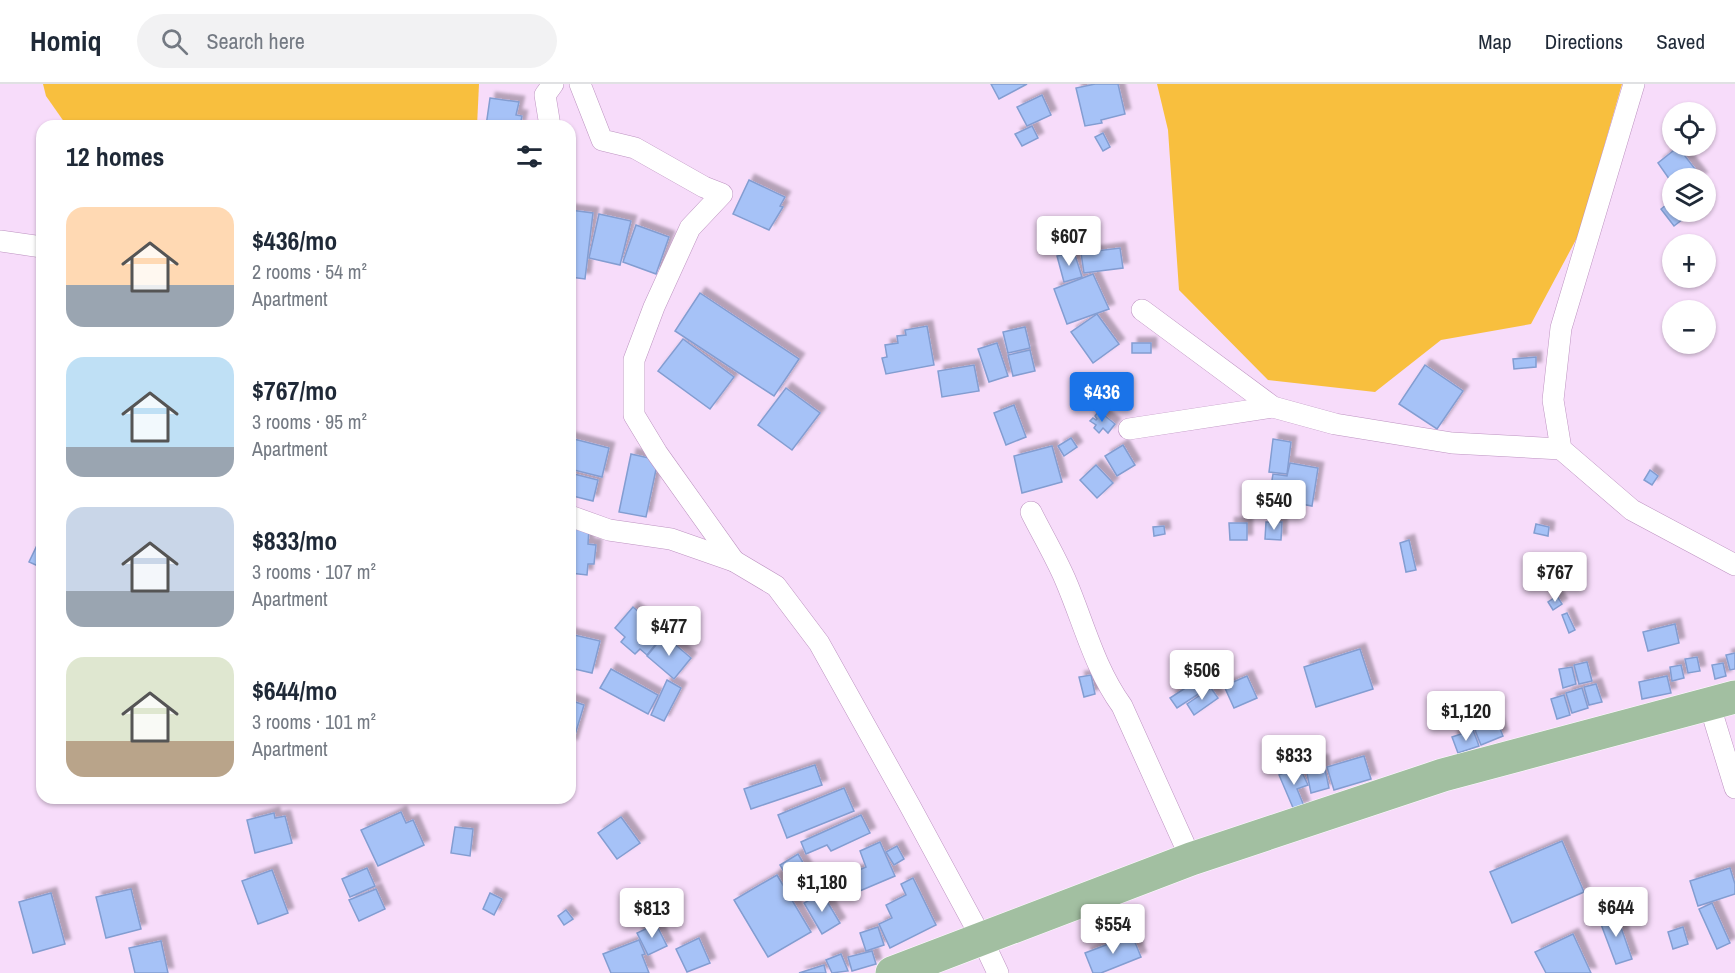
<!DOCTYPE html>
<html lang="en">
<head>
<meta charset="utf-8">
<style>
  body { margin:0; font-family:"Archivo Narrow",sans-serif; background:#f2f2f3; color:#1f2937; height:100vh; display:flex; flex-direction:column; font-size:22px; white-space:nowrap }
  * { box-sizing:border-box; margin:0 }
  p { font-size:20px; color:#747a83 }
  .icon { flex:none; width:33px; height:33px; fill:none; stroke:currentColor; stroke-width:2; stroke-linecap:round; stroke-linejoin:round }
  .map { position:relative; flex:1; overflow:hidden }
  .details { position:absolute; left:36px; top:36px; width:540px; height:684px; display:flex; flex-direction:column; background:#fff; border-radius:18px; box-shadow:0 2px 4px #0004 }
  .details>* { flex:none }
  .buttons { position:absolute; left:1662px; top:18px; display:grid; gap:12px }
  .buttons a { display:grid; place-items:center; width:54px; height:54px; border-radius:50%; background:#fff; box-shadow:0 2px 4px #0004; font-size:30px }
  .price { position:absolute; translate:-50% -51px; padding:0 14px; border-radius:6px; background:#fff; color:#222; font-size:20px; line-height:39px; filter:drop-shadow(0 2px 3px #0008) }
  .price::after { content:''; position:absolute; left:50%; top:36px; width:18px; height:14px; margin-left:-9px; background:inherit; clip-path:polygon(0 0,100% 0,50% 100%) }
  .price.current { background:#1a73e8; color:#fff }
  ul { padding:0; list-style:none }
  li { display:flex; align-items:center; gap:18px; height:150px; padding:0 30px }
  li span { display:grid; place-items:center; flex:none; width:168px; height:120px; border-radius:18px; color:#555 }
  li>.icon { margin-inline-start:auto }
  span .icon { width:72px; height:72px; fill:#fffc; stroke-width:1 }
  li b { font-size:26px }
  h2 { display:flex; justify-content:space-between; align-items:center; height:72px; padding:0 30px; font-size:26px }
  header { display:flex; align-items:center; gap:36px; box-sizing:border-box; height:84px; padding:0 30px; background:#fff; border-bottom:2px solid #e0e1e3 }
  header strong { font-size:28px }
  nav { display:flex; gap:33px; margin-inline-start:auto; font-size:21px }
  .search { width:420px; height:54px; background:#f2f2f3; display:flex; align-items:center; gap:15px; box-sizing:border-box; padding:0 21px; border-radius:33px; color:#747a83; font-size:22px }
  .map>svg:first-child { display:block }
  .green { fill:#f8bf3e }
  .building { fill:#a6c2f7; stroke:#839dd1; stroke-width:1.5; filter:url(#shadow) }
  .lines { fill:none; stroke-linecap:round; stroke-linejoin:round }
  .minor-casing { stroke:#bd93c1; stroke-width:22 }
  .primary-casing { stroke:#fff; stroke-width:34 }
  .minor { stroke:#fff; stroke-width:21 }
  .primary { stroke:#a2bfa1; stroke-width:33 }
</style>
</head>
<body>
<header>
<strong>Homiq</strong>
<div class="search"><svg class="icon" aria-label="search" viewBox="0 0 24 24"><circle cx="10" cy="10" r="6"/><path d="M15 15l6 6"/></svg>Search here</div>
<nav><a>Map</a><a>Directions</a><a>Saved</a></nav>
</header>
<div class="map">
<svg width="1735" height="889" viewBox="0 0 1735 889">
  <defs>
    <filter id="shadow"><feDropShadow dx="5.5" dy="-5.5" stdDeviation="1.5" flood-color="#0004"/></filter>
  </defs>
  <rect width="100%" height="100%" fill="#f7dcfa"/>
  <g class="green">
    <path d="M43 0H479L477 42H67L46 12Z"/>
    <path d="M1157 0H1622L1579 150 1531 240 1441 256 1375 308 1268 296 1179 206 1168 46Z"/>
  </g>
  <g class="building">
    <path d="M991 0H1027L999 15Z"/>
    <path d="M1095 0H1118L1125 30 1101 36 1102 39 1085 42 1076 4Z"/>
    <path d="M1042 11 1051 31 1027 42 1017 23Z"/>
    <path d="M490 14 519 18 516 31 522 32 520 42H486Z"/>
    <path d="M1032 42 1038 54 1022 62 1015 50Z"/>
    <path d="M1103 49 1110 63 1103 67 1095 53Z"/>
    <path d="M1678 63 1702 94H1672V99L1658 79Z"/>
    <path d="M749 96 785 113 780 122 783 123 769 146 733 130Z"/>
    <path d="M1672 116V128H1692L1674 142 1661 125Z"/>
    <path d="M570 126 593 129 585 195 570 193Z"/>
    <path d="M599 130 631 137 620 181 589 174Z"/>
    <path d="M636 141 669 153 656 190 623 178Z"/>
    <path d="M1120 164 1123 184 1084 189 1081 169Z"/>
    <path d="M1074 168 1082 193 1064 198 1057 172Z"/>
    <path d="M1093 190 1109 225 1067 240 1054 205Z"/>
    <path d="M700 209 799 275 774 312 675 247Z"/>
    <path d="M1097 230 1119 260 1093 279 1071 248Z"/>
    <path d="M927 242 934 281 886 290 882 274 887 273 885 261 898 259 897 252 906 251 905 246Z"/>
    <path d="M1025 243 1030 264 1008 269 1003 248Z"/>
    <path d="M683 255 734 293 710 325 658 287Z"/>
    <path d="M997 259 1008 292 989 298 978 265Z"/>
    <rect x="1132" y="259" width="19" height="10"/>
    <path d="M1030 266 1035 287 1013 292 1008 271Z"/>
    <path d="M1536 273V283L1514 285 1513 275Z"/>
    <path d="M974 281 979 307 942 313 938 287Z"/>
    <path d="M1425 281 1463 307 1437 345 1399 320Z"/>
    <path d="M786 304 820 329 792 366 758 341Z"/>
    <path d="M1014 321 1026 353 1006 361 994 329Z"/>
    <path d="M1099 327 1115 340 1108 349 1103 344 1099 349 1094 344 1096 341 1090 337 1093 334 1096 336 1097 335 1095 332Z"/>
    <path d="M570 354 609 364 602 393 570 385Z"/>
    <path d="M1071 354 1077 363 1064 372 1058 362Z"/>
    <path d="M1273 355 1291 358 1287 390 1269 388Z"/>
    <path d="M1123 361 1135 381 1117 392 1105 372Z"/>
    <path d="M1052 362 1062 398 1022 409 1014 372Z"/>
    <path d="M631 370 658 376 646 433 619 428Z"/>
    <path d="M1290 379 1318 384 1312 422 1269 414 1273 390 1287 392Z"/>
    <path d="M1096 381 1113 399 1097 414 1080 396Z"/>
    <path d="M1650 386 1658 392 1652 401 1644 396Z"/>
    <path d="M570 389 598 396 593 417 573 412 570 418Z"/>
    <path d="M1266 438H1282L1281 456 1265 455Z"/>
    <path d="M1229 439H1247V456H1230Z"/>
    <path d="M1536 440 1549 443 1548 452 1534 449Z"/>
    <path d="M1164 442 1165 450 1154 452 1153 443Z"/>
    <path d="M570 443 589 444 588 460 596 461 594 480H588L587 491 570 489Z"/>
    <path d="M41 453 42 474 38 482 29 478Z"/>
    <path d="M1409 456 1416 486 1406 488 1400 459Z"/>
    <path d="M1557 512 1562 520 1553 526 1548 518Z"/>
    <path d="M633 523 664 550 647 571 640 565 635 570 621 558 625 553 615 544Z"/>
    <path d="M1567 529 1575 546 1569 549 1562 531Z"/>
    <path d="M1675 540 1679 559 1648 567 1643 548Z"/>
    <path d="M570 550 600 557 592 589 570 584Z"/>
    <path d="M664 551 691 574 674 595 647 572Z"/>
    <path d="M1360 565 1373 605 1316 623 1304 583Z"/>
    <path d="M1735 569V585L1730 586 1726 571Z"/>
    <path d="M1697 573 1700 587 1688 589 1685 575Z"/>
    <path d="M1587 578 1592 597 1579 600 1574 581Z"/>
    <path d="M1723 579 1726 592 1715 595 1712 581Z"/>
    <path d="M1681 581 1684 594 1672 597 1670 583Z"/>
    <path d="M1572 583 1576 600 1563 604 1559 585Z"/>
    <path d="M611 585 658 611 648 630 600 604Z"/>
    <path d="M1091 591 1095 610 1084 613 1079 593Z"/>
    <path d="M1247 592 1257 614 1234 624 1224 602Z"/>
    <path d="M1667 592 1671 609 1642 615 1639 598Z"/>
    <path d="M667 596 681 604 664 637 651 631Z"/>
    <path d="M1196 597 1203 607 1177 624 1170 614Z"/>
    <path d="M1596 600 1602 618 1589 621 1584 603Z"/>
    <path d="M1211 604 1218 614 1194 631 1187 620Z"/>
    <path d="M1582 604 1588 624 1572 629 1566 609Z"/>
    <path d="M1564 611 1570 631 1557 635 1551 615Z"/>
    <path d="M570 616 584 621 572 661 570 660Z"/>
    <path d="M1497 637 1503 652 1481 661 1475 646Z"/>
    <path d="M1473 646 1479 662 1458 669 1452 653Z"/>
    <path d="M1364 672 1371 695 1334 706 1327 683Z"/>
    <path d="M1323 676 1329 704 1311 709 1305 680Z"/>
    <path d="M815 681 822 701 751 725 744 705Z"/>
    <path d="M1299 682 1308 701 1297 705 1304 722 1294 726 1279 691Z"/>
    <path d="M844 704 854 727 787 754 778 731Z"/>
    <path d="M401 728 406 739 413 736 424 761 378 782 361 746Z"/>
    <path d="M274 729 275 734 285 732 292 759 255 769 247 736Z"/>
    <path d="M861 731 870 749 831 767 827 761 806 770 801 758Z"/>
    <path d="M621 733 640 759 617 775 598 749Z"/>
    <path d="M455 743 473 745 470 772 451 769Z"/>
    <path d="M1562 757 1584 808 1512 839 1490 788Z"/>
    <path d="M880 758 895 792 855 809 847 791 866 783 860 767Z"/>
    <path d="M897 762 904 775 894 781 886 768Z"/>
    <path d="M798 770 816 801 798 811 780 781Z"/>
    <path d="M367 784 375 802 350 813 342 795Z"/>
    <path d="M1730 784 1735 800V810L1698 822 1690 797Z"/>
    <path d="M272 786 288 829 258 840 242 797Z"/>
    <path d="M777 791 811 848 768 873 734 816Z"/>
    <path d="M913 794 936 841 890 864 879 840 892 834 886 821 906 811 901 800Z"/>
    <path d="M131 805 141 845 106 854 96 813Z"/>
    <path d="M376 805 385 825 359 837 349 816Z"/>
    <path d="M51 809 65 860 33 869 19 818Z"/>
    <path d="M490 809 502 815 494 831 483 825Z"/>
    <path d="M822 809 840 839 822 850 804 819Z"/>
    <path d="M1712 819 1730 859 1717 865 1699 825Z"/>
    <path d="M566 826 573 835 564 841 558 832Z"/>
    <path d="M1616 829 1632 875 1616 880 1599 835Z"/>
    <path d="M656 840 667 862 648 871 637 849Z"/>
    <path d="M878 843 884 861 866 867 860 849Z"/>
    <path d="M1683 843 1688 860 1673 865 1668 848Z"/>
    <path d="M1573 850 1591 889H1546L1535 868Z"/>
    <path d="M1132 851 1141 873 1101 889H1093L1085 869Z"/>
    <path d="M699 854 710 879 687 888 676 865Z"/>
    <path d="M639 856 645 870 642 871 649 889H611L603 870Z"/>
    <path d="M161 857 168 889H135L129 864Z"/>
    <path d="M872 867 876 880 852 887 848 873Z"/>
    <path d="M841 870 848 887 832 889 826 876Z"/>
    <path d="M824 881 826 889H799Z"/>
  </g>
  <g class="lines">
    <defs>
      <g id="minor">
        <path d="M580 0 602 56 635 64 704 103 722 110 690 144 654 223 634 276V331L657 369 734 477"/>
        <path d="M1634 0 1561 244 1553 316 1561 365 1632 426 1735 481"/>
        <path d="M550 42 545 11 553 0"/>
        <path d="M0 157 42 163"/>
        <path d="M1142 226 1273 323 1335 340 1452 359 1561 365"/>
        <path d="M1129 345 1273 323"/>
        <path d="M1031 428C1042 450 1055 472 1065 495 1084 539 1094 583 1122 622L1191 775"/>
        <path d="M570 432 609 446 671 455 734 477 776 502 819 559 910 722 982 855 998 889"/>
        <path d="M1709 619 1735 704"/>
      </g>
      <path id="primary" d="M892 889 1191 775 1443 691 1735 613"/>
    </defs>
    <use href="#minor" class="minor-casing"/>
    <use href="#primary" class="primary-casing"/>
    <use href="#minor" class="minor"/>
    <use href="#primary" class="primary"/>
  </g>
</svg>
<div class="buttons">
<a><svg class="icon" aria-label="locate" viewBox="0 0 24 24"><circle cx="12" cy="12" r="6"/><path d="M12 2v4M12 18v4M2 12h4M18 12h4"/></svg></a>
<a><svg class="icon" aria-label="layers" viewBox="0 0 24 24"><path d="M12 4l9 5-9 5-9-5zM3 14l9 5 9-5"/></svg></a>
<a>+</a>
<a>−</a>
</div>
<b class="price" style="left:1069px;top:183px">$607</b>
<b class="price current" style="left:1102px;top:339px">$436</b>
<b class="price" style="left:1274px;top:447px">$540</b>
<b class="price" style="left:1555px;top:519px">$767</b>
<b class="price" style="left:669px;top:573px">$477</b>
<b class="price" style="left:1202px;top:617px">$506</b>
<b class="price" style="left:1466px;top:658px">$1,120</b>
<b class="price" style="left:1294px;top:702px">$833</b>
<b class="price" style="left:822px;top:829px">$1,180</b>
<b class="price" style="left:1616px;top:854px">$644</b>
<b class="price" style="left:652px;top:855px">$813</b>
<b class="price" style="left:1113px;top:871px">$554</b>
<section class="details">
<h2>12 homes<svg class="icon" aria-label="filters" viewBox="0 0 24 24"><path d="M4 7h16M4 17h16"/><circle cx="9" cy="7" r="2"/><circle cx="15" cy="17" r="2"/></svg></h2>
<ul>
<li><span style="background:linear-gradient(#ffd9b3 65%,#9aa5b1 0)"><svg class="icon" aria-label="home" viewBox="0 0 24 24"><path d="M3 11l9-7 9 7M6 9v11h12V9"/></svg></span><div><b>$436/mo</b><p>2 rooms · 54 m²</p><p>Apartment</p></div></li>
<li><span style="background:linear-gradient(#bfe0f5 75%,#9aa5b1 0)"><svg class="icon" aria-label="home" viewBox="0 0 24 24"><path d="M3 11l9-7 9 7M6 9v11h12V9"/></svg></span><div><b>$767/mo</b><p>3 rooms · 95 m²</p><p>Apartment</p></div></li>
<li><span style="background:linear-gradient(#c9d6e8 70%,#9aa5b1 0)"><svg class="icon" aria-label="home" viewBox="0 0 24 24"><path d="M3 11l9-7 9 7M6 9v11h12V9"/></svg></span><div><b>$833/mo</b><p>3 rooms · 107 m²</p><p>Apartment</p></div></li>
<li><span style="background:linear-gradient(#dfe7d0 70%,#b9a48a 0)"><svg class="icon" aria-label="home" viewBox="0 0 24 24"><path d="M3 11l9-7 9 7M6 9v11h12V9"/></svg></span><div><b>$644/mo</b><p>3 rooms · 101 m²</p><p>Apartment</p></div></li>
</ul>
</section>
</div>
</body>
</html>
